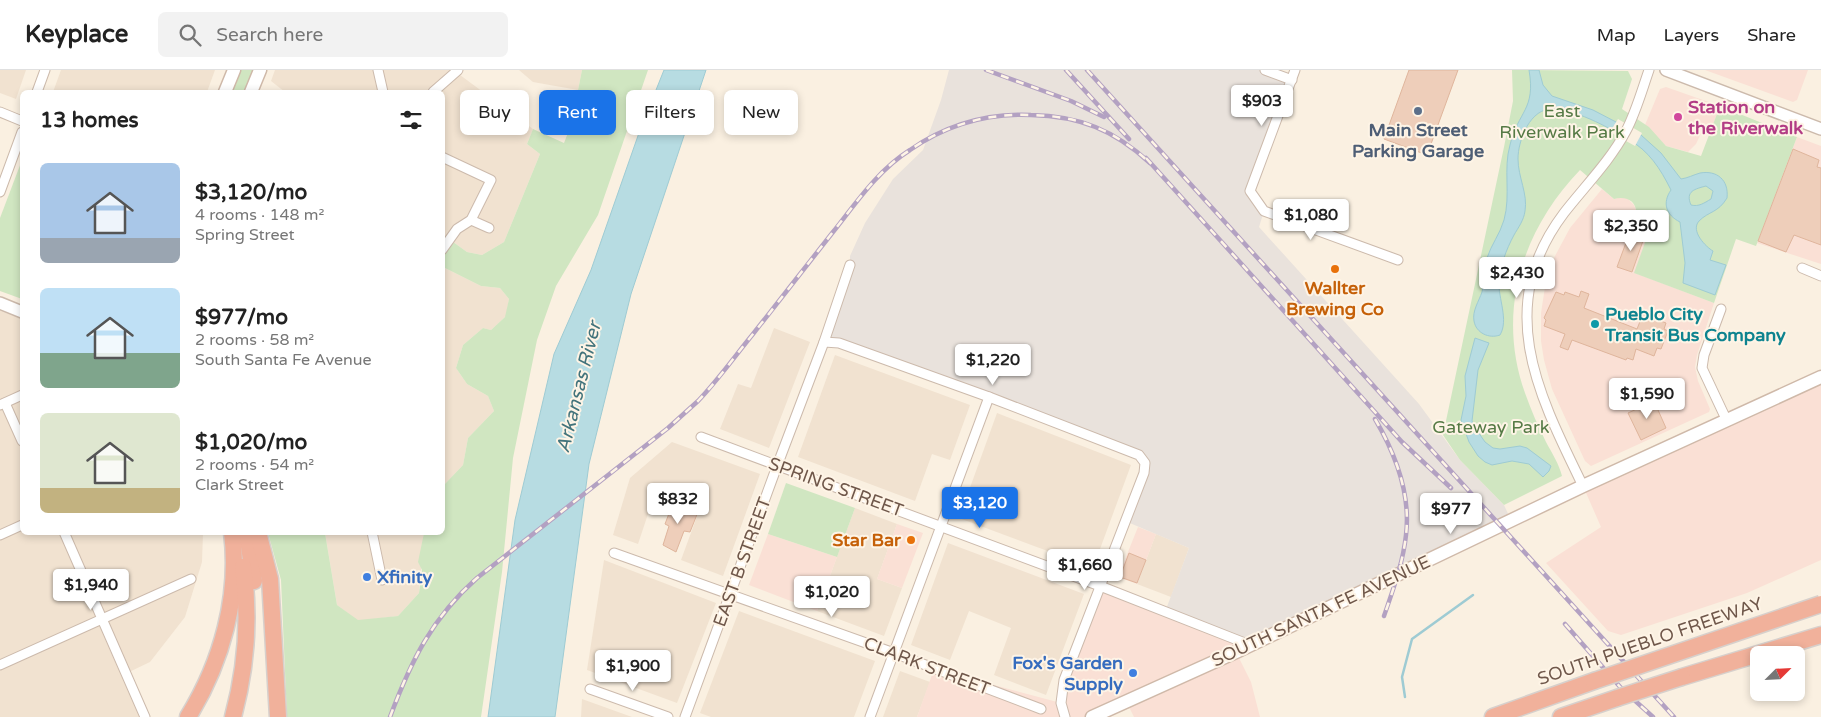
<!DOCTYPE html>
<html lang="en">
<head>
<meta charset="utf-8">
<style>
  body { margin:0; font-family:"Varela Round",sans-serif; background:#f2f2f2; color:#222; height:100vh; display:flex; flex-direction:column; font-size:19px; white-space:nowrap }
  * { box-sizing:border-box; margin:0 }
  p { font-size:16px; color:#767676 }
  .icon { flex:none; width:28px; height:28px; fill:none; stroke:currentColor; stroke-width:2; stroke-linecap:round; stroke-linejoin:round }
  .map { position:relative; flex:1; overflow:hidden }
  .sheet { position:absolute; left:20px; top:20px; width:425px; height:445px; display:flex; flex-direction:column; background:#fff; border-radius:8px; box-shadow:0 2px 8px #0003 }
  .sheet>* { flex:none }
  .banner { position:absolute; left:460px; top:20px; width:475px; height:45px; display:flex; gap:10px }
  .needle { width:32px; rotate:66deg }
  .buttons { position:absolute; left:1750px; top:576px; display:grid; gap:10px }
  .buttons a { display:grid; place-items:center; width:55px; height:55px; border-radius:8px; background:#fff; box-shadow:0 2px 8px #0003; font-size:25px }
  .price { position:absolute; translate:-50% -42px; padding:0 11px; border-radius:5px; background:#fff; color:#222; font-size:16px; line-height:32px; filter:drop-shadow(0 1px 2px #0008) }
  .price::after { content:''; position:absolute; left:50%; top:30px; width:15px; height:11px; margin-left:-8px; background:inherit; clip-path:polygon(0 0,100% 0,50% 100%) }
  .price.on { background:#1a73e8; color:#fff }
  ul { padding:0; list-style:none }
  li { display:flex; align-items:center; gap:15px; height:125px; padding:0 20px }
  li span { display:grid; place-items:center; flex:none; width:140px; height:100px; border-radius:8px; color:#555 }
  li>.icon { margin-inline-start:auto }
  span .icon { width:60px; height:60px; fill:#fffc; stroke-width:1 }
  li b { font-size:21px }
  h2 { display:flex; justify-content:space-between; align-items:center; height:60px; padding:0 20px; font-size:21px }
  .chip { padding:0 18px; border-radius:8px; background:#fff; box-shadow:0 2px 8px #0003; font-size:18px; line-height:45px }
  .chip.on { background:#1a73e8; color:#fff }
  header { display:flex; align-items:center; gap:30px; box-sizing:border-box; height:70px; padding:0 25px; background:#fff; border-bottom:1px solid #e0e0e0 }
  header strong { font-size:24px }
  nav { display:flex; gap:28px; margin-inline-start:auto; font-size:18px }
  .search { width:350px; height:45px; background:#f2f2f2; display:flex; align-items:center; gap:12px; box-sizing:border-box; padding:0 18px; border-radius:8px; color:#767676; font-size:19px }
  .map>svg:first-child { display:block }
  .residential { fill:#f1e2d0 }
  .commercial { fill:#fae0d5 }
  .industrial { fill:#e9e2dc }
  .green { fill:#d0e6c1 }
  .water { fill:#b7dce2; stroke:#9ecbd3; fill-rule:evenodd }
  .pier { fill:#faf0e1 }
  .lines { fill:none; stroke-linecap:round; stroke-linejoin:round }
  .stream { stroke:#9ecbd3; stroke-width:2.5 }
  .building { fill:#eeceba; stroke:#dfb59c }
  .minor-casing { stroke:#ccbaac; stroke-width:11 }
  .tertiary-casing { stroke:#ccbaac; stroke-width:14 }
  .secondary-casing { stroke:#cfb9a9; stroke-width:15 }
  .motorway-casing { stroke:#d7d0cc; stroke-width:19 }
  .minor { stroke:#fff; stroke-width:9 }
  .tertiary { stroke:#fff; stroke-width:11 }
  .secondary { stroke:#fff; stroke-width:12 }
  .motorway { stroke:#f1b19b; stroke-width:16 }
  .rail-casing { stroke:#b3a1c2; stroke-width:4.5 }
  .rail { stroke:#fef4e6; stroke-width:2.5; stroke-dasharray:8; stroke-linecap:butt }
  .motorway-bridge-casing { stroke:#d7d0cc; stroke-width:19; stroke-linecap:butt }
  .motorway-bridge { stroke:#f1b19b; stroke-width:16 }
  .service-dot { fill:#5c6f8a; stroke:#fef4e6; stroke-width:2 }
  .hotel-dot { fill:#d1479c; stroke:#fef4e6; stroke-width:2 }
  .food-dot { fill:#e8710a; stroke:#fef4e6; stroke-width:2 }
  .culture-dot { fill:#0f9aa8; stroke:#fef4e6; stroke-width:2 }
  .shop-dot { fill:#3f7fe0; stroke:#fef4e6; stroke-width:2 }
  .labels { text-anchor:middle; stroke-width:4; stroke-linejoin:round; paint-order:stroke }
  .hotel-label { font-size:18px; font-weight:bold; fill:#b23c85; stroke:#fef4e6; text-anchor:start }
  .park-label { font-size:18px; fill:#557a45; stroke:#fef4e6 }
  .service-label { font-size:18px; font-weight:bold; fill:#4e5e75; stroke:#fef4e6 }
  .food-label { font-size:18px; font-weight:bold; fill:#c56008; stroke:#fef4e6 }
  .culture-label { font-size:18px; font-weight:bold; fill:#0d838f; stroke:#fef4e6; text-anchor:start }
  .street-label { font-size:18px; fill:#6f574a; stroke:#fef4e6 }
  .shop-label { font-size:18px; font-weight:bold; fill:#366cbe; stroke:#fef4e6; text-anchor:start }
  .water-label { font-size:19px; font-style:italic; fill:#42737b; stroke:#fef4e6 }
</style>
</head>
<body>
<header>
<strong>Keyplace</strong>
<div class="search"><svg class="icon" aria-label="search" viewBox="0 0 24 24"><circle cx="10" cy="10" r="6"/><path d="M15 15l6 6"/></svg>Search here</div>
<nav><a>Map</a><a>Layers</a><a>Share</a></nav>
</header>
<div class="map">
<svg width="1821" height="647" viewBox="0 0 1821 647">
  <rect width="100%" height="100%" fill="#faf0e1"/>
  <g class="residential">
    <path d="M0 0H26L16 29 0 23Z"/>
    <path d="M61 0H215L207 22H53Z"/>
    <path d="M275 0H458L456 2 533 59 527 74 540 84 504 172 482 185 467 182 449 169 443 180 442 22H285L271 11Z"/>
    <path d="M519 0H582L578 20 533 12Z"/>
    <path d="M443 197 481 216 500 218 509 229 506 246 491 260 483 258 463 275 456 298 467 314 488 326 494 341 468 368 463 395 443 416Z"/>
    <path d="M0 233 22 242V462L203 463 202 492 185 547 150 592 127 603 144 647H0Z"/>
    <path d="M774 258 810 272 769 378 720 359 738 314 751 318Z"/>
    <path d="M835 285 970 335 950 390 932 384 915 431 798 387Z"/>
    <path d="M997 343 1131 395 1093 498 959 448Z"/>
    <path d="M672 372 760 404 723 506 681 490 699 441 654 426 638 474 613 465 630 408Z"/>
    <path d="M855 438 897 454 877 509 902 518 884 566 817 541Z"/>
    <path d="M325 463H424L419 523 398 546 358 551 337 535Z"/>
    <path d="M1156 464 1189 478 1171 527 1137 514Z"/>
    <path d="M948 473 1084 524 1046 625 994 605 1011 558 969 541 950 590 911 575Z"/>
    <path d="M604 490 716 533 677 633 587 600Z"/>
    <path d="M739 541 875 591 854 647H711L700 643Z"/>
    <path d="M900 601 930 612 917 647H883Z"/>
    <path d="M582 629 632 647H581Z"/>
  </g>
  <g class="commercial">
    <path d="M1705 0H1808L1797 30 1793 32Z"/>
    <path d="M1666 17 1720 36 1711 60 1703 59 1696 74 1688 82 1666 76 1645 55 1660 19Z"/>
    <path d="M1797 67 1821 76V194L1757 173Z"/>
    <path d="M1602 119 1614 129 1622 127 1628 129 1634 135 1637 142 1635 150 1651 156 1635 203 1714 233 1697 285 1695 297 1698 311 1710 339 1709 342 1591 396 1585 391 1552 319 1544 290 1541 271V243L1545 217 1555 186 1570 158Z"/>
    <path d="M1821 307V490L1747 523 1621 565 1608 561 1546 493 1601 457 1583 416Z"/>
    <path d="M897 454 923 463 902 518 877 509Z"/>
    <path d="M1138 457 1156 464 1137 514 1118 507Z"/>
    <path d="M768 464 837 487 817 541 749 515Z"/>
    <path d="M1100 516 1250 575 1236 582 1251 612 1260 647H1134L1126 631 1092 647H917L934 599 1061 633Z"/>
  </g>
  <path class="industrial" d="M949 0H1265L1292 10 1251 121 1264 141 1259 157 1419 334 1460 390 1504 435 1511 450 1250 575 1165 542 1189 478 1125 451 1144 403 1139 385 824 272 850 195V186L865 153 893 109 923 80 941 30Z"/>
  <g class="green">
    <path d="M240 0H253L245 22H232Z"/>
    <path d="M582 0H648L598 145 556 216 537 270 513 388 502 502 481 647H287L281 510 268 463H325L337 535 358 550 398 546 419 523 422 500 418 492 424 463 442 462 443 416 463 395 468 368 494 341 488 326 467 314 456 298 463 275 483 258 491 260 505 247 509 229 500 218 481 216 443 197V180L449 169 467 182 482 185 504 172 540 84 527 74 533 59 564 73 571 55Z"/>
    <path d="M1512 0 1628 1 1632 9 1622 39 1649 57 1666 76 1701 86 1720 36 1797 67 1756 176 1736 169 1714 233 1634 203 1651 156 1635 150C1640 134 1629 125 1614 129L1580 100C1522 160 1496 242 1525 323 1531 340 1538 356 1546 372 1552 383 1559 394 1562 406L1504 435 1460 390 1443 365 1504 77 1513 31Z"/>
    <path d="M22 90V229L0 221V148Z"/>
    <path d="M786 413 855 438 837 487 768 464Z"/>
  </g>
  <g class="water">
    <path d="M664 0H706L631 224 589 394 555 647H488L515 450 554 284 591 200 640 60Z"/>
    <path d="M1529 0H1539L1543 15 1552 26 1593 40 1641 65 1661 83 1681 109C1688 108 1693 105 1700 103 1717 100 1729 110 1727 128 1718 143 1709 141 1699 151 1690 161 1706 177 1713 181L1710 190 1726 195 1715 225 1683 213 1685 193 1680 152C1666 145 1662 133 1671 120 1660 98 1649 81 1628 69 1610 58 1571 37 1550 39 1538 40 1530 50 1525 60 1521 69 1518 79 1518 89 1518 107 1528 124 1525 141 1524 150 1518 158 1514 165 1506 180 1500 196 1499 212 1498 228 1509 250 1500 265 1489 269 1476 263 1474 251 1472 241 1479 231 1482 222 1485 211 1484 199 1487 188 1491 175 1500 164 1504 150 1511 125 1503 99 1510 75 1518 41 1536 40 1529 0ZM1706 116 1713 121 1711 129C1704 133 1699 137 1691 135 1685 121 1695 119 1706 116Z"/>
    <path d="M1475 268 1489 273 1478 300 1472 351 1476 359 1485 372 1493 378 1500 379 1520 376 1527 378 1551 396 1549 401 1543 407 1529 394 1512 391 1492 395 1485 392 1478 386 1469 372 1461 350 1466 326 1465 306Z"/>
  </g>
  <path class="pier" d="M1618 49 1642 63 1635 76 1610 62Z"/>
  <g class="lines">
    <path class="stream" d="M1405 627 1402 607 1412 569 1473 525"/>
  </g>
  <g class="building">
    <path d="M1409 0H1458L1427 85 1384 69Z"/>
    <path d="M1793 79 1819 90 1817 97 1821 98V175L1794 165 1786 182 1758 171Z"/>
    <path d="M1630 162 1644 168 1632 202 1617 197Z"/>
    <path d="M1581 221 1589 224 1584 238 1637 259 1643 244 1666 253 1664 259 1668 261 1661 279 1657 278 1654 286 1636 279 1633 290 1627 288 1626 290 1572 270 1568 280 1560 277 1565 264 1544 256 1546 250 1544 248 1556 222 1564 225 1565 222 1579 227Z"/>
    <path d="M1654 331 1666 358 1641 370 1628 343Z"/>
    <path d="M673 433 698 442 690 462 684 461 676 482 663 475 669 456 665 454Z"/>
    <path d="M1129 483 1146 490 1137 513 1120 507Z"/>
  </g>
  <g class="lines">
    <defs>
      <g id="minor">
        <path d="M378 0 383 22"/>
        <path d="M1265 0 1292 10"/>
        <path d="M1295 0 1250 121 1264 141 1398 190"/>
        <path d="M37 22 45 0"/>
        <path d="M433 22 458 0"/>
        <path d="M0 42 22 51"/>
        <path d="M442 87 491 110 471 150 457 159 442 180"/>
        <path d="M0 122 22 62"/>
        <path d="M471 150 489 158"/>
        <path d="M1802 198 1821 206"/>
        <path d="M1721 239 1704 285 1702 298 1727 351"/>
        <path d="M824 272 839 273 989 327 1139 385 1145 393 1144 403 1064 610 1061 633 1065 647"/>
        <path d="M5 333 22 371"/>
        <path d="M0 335 22 325"/>
        <path d="M701 367 1100 516 1250 575"/>
        <path d="M1583 416C1538 324 1493 237 1564 143 1585 116 1610 91 1626 61 1636 42 1642 20 1649 0"/>
        <path d="M64 462 145 647"/>
        <path d="M372 462 382 510"/>
        <path d="M0 465 22 455"/>
        <path d="M614 483 894 583 1041 639"/>
        <path d="M0 595 191 509"/>
        <path d="M590 619 668 647"/>
        <path d="M685 647 777 396 824 272 850 195"/>
        <path d="M870 647 989 327"/>
      </g>
      <g id="tertiary">
        <path d="M1666 0 1821 59"/>
        <path d="M0 233 22 242"/>
      </g>
      <g id="secondary">
        <path d="M225 22 234 0"/>
        <path d="M251 22 260 0"/>
        <path d="M1092 647 1236 582 1583 416 1821 307"/>
      </g>
      <g id="motorway">
        <path d="M247 462 254 511"/>
        <path d="M258 462 270 509 278 647"/>
        <path d="M1682 607 1821 565"/>
        <path d="M188 647C222 592 240 526 232 462"/>
        <path d="M233 647C246 599 250 547 243 497"/>
        <path d="M1493 647 1594 611"/>
        <path d="M1561 647 1617 628"/>
      </g>
    </defs>
    <use href="#minor" class="minor-casing"/>
    <use href="#tertiary" class="tertiary-casing"/>
    <use href="#secondary" class="secondary-casing"/>
    <use href="#motorway" class="motorway-casing"/>
    <use href="#minor" class="minor"/>
    <use href="#tertiary" class="tertiary"/>
    <use href="#secondary" class="secondary"/>
    <use href="#motorway" class="motorway"/>
    <defs>
      <g id="rail">
        <path d="M986 0 1071 31 1104 47"/>
        <path d="M1066 0 1129 69"/>
        <path d="M1087 0 1674 647"/>
        <path d="M1146 88 1402 372 1451 418"/>
        <path d="M1375 349C1395 383 1411 424 1406 465 1403 493 1393 520 1384 546"/>
        <path d="M1565 554 1621 618 1653 647"/>
        <path d="M390 647C411 591 432 548 477 508L668 358 698 331C718 310 735 286 753 264 780 230 806 196 833 162 856 133 878 100 910 80 946 55 987 43 1031 45 1080 46 1114 60 1150 93"/>
      </g>
    </defs>
    <use href="#rail" class="rail-casing"/>
    <use href="#rail" class="rail"/>
    <defs>
      <g id="motorway-bridge">
        <path d="M1594 611 1821 534"/>
        <path d="M1617 628 1682 607"/>
      </g>
    </defs>
    <use href="#motorway-bridge" class="motorway-bridge-casing"/>
    <use href="#motorway-bridge" class="motorway-bridge"/>
  </g>
  <circle class="service-dot" cx="1418" cy="41" r="5"/>
  <circle class="hotel-dot" cx="1678" cy="47" r="5"/>
  <g class="food-dot">
    <circle cx="1335" cy="199" r="5"/>
    <circle cx="911" cy="470" r="5"/>
  </g>
  <circle class="culture-dot" cx="1595" cy="254" r="5"/>
  <g class="shop-dot">
    <circle cx="367" cy="507" r="5"/>
    <circle cx="1133" cy="603" r="5"/>
  </g>
  <g class="labels">
    <g class="hotel-label">
      <text x="1688" y="43">Station on<tspan x="1688" dy="21">the Riverwalk</tspan></text>
    </g>
    <g class="park-label">
      <text x="1562" y="47">East<tspan x="1562" dy="21">Riverwalk Park</tspan></text>
      <text x="1491" y="363">Gateway Park</text>
    </g>
    <g class="service-label">
      <text x="1418" y="66">Main Street<tspan x="1418" dy="21">Parking Garage</tspan></text>
    </g>
    <g class="food-label">
      <text x="1335" y="224">Wallter<tspan x="1335" dy="21">Brewing Co</tspan></text>
      <text x="901" y="476" text-anchor="end">Star Bar</text>
    </g>
    <g class="culture-label">
      <text x="1605" y="250">Pueblo City<tspan x="1605" dy="21">Transit Bus Company</tspan></text>
    </g>
    <g class="street-label">
      <text transform="translate(836 417) rotate(20)" y="6">SPRING STREET</text>
      <text transform="translate(742 492) rotate(-70)" y="6">EAST B STREET</text>
      <text transform="translate(1321 541) rotate(-25)" y="6">SOUTH SANTA FE AVENUE</text>
      <text transform="translate(1650 571) rotate(-19)" y="6">SOUTH PUEBLO FREEWAY</text>
      <text transform="translate(927 596) rotate(21)" y="6">CLARK STREET</text>
    </g>
    <g class="shop-label">
      <text x="377" y="513">Xfinity</text>
      <text x="1123" y="599" text-anchor="end">Fox's Garden<tspan x="1123" dy="21">Supply</tspan></text>
    </g>
    <g class="water-label">
      <text transform="translate(578 317) rotate(-76)" y="7">Arkansas River</text>
    </g>
  </g>
</svg>
<div class="buttons">
<a><svg class="needle" viewBox="-14 -14 28 28"><path d="M0-13l5 13h-10z" fill="#e53935"/><path d="M0 13l5-13h-10z" fill="#767676"/></svg></a>
</div>
<b class="price" style="left:1262px;top:57px">$903</b>
<b class="price" style="left:1311px;top:171px">$1,080</b>
<b class="price" style="left:1631px;top:182px">$2,350</b>
<b class="price" style="left:1517px;top:229px">$2,430</b>
<b class="price" style="left:993px;top:316px">$1,220</b>
<b class="price" style="left:1647px;top:350px">$1,590</b>
<b class="price" style="left:678px;top:455px">$832</b>
<b class="price on" style="left:980px;top:459px">$3,120</b>
<b class="price" style="left:1451px;top:465px">$977</b>
<b class="price" style="left:1085px;top:521px">$1,660</b>
<b class="price" style="left:91px;top:541px">$1,940</b>
<b class="price" style="left:832px;top:548px">$1,020</b>
<b class="price" style="left:633px;top:622px">$1,900</b>
<div class="banner">
<a class="chip">Buy</a>
<a class="chip on">Rent</a>
<a class="chip">Filters</a>
<a class="chip">New</a>
</div>
<section class="sheet">
<h2>13 homes<svg class="icon" aria-label="filters" viewBox="0 0 24 24"><path d="M4 7h16M4 17h16"/><circle cx="9" cy="7" r="2"/><circle cx="15" cy="17" r="2"/></svg></h2>
<ul>
<li><span style="background:linear-gradient(#a9c7e8 75%,#9aa5b1 0)"><svg class="icon" aria-label="home" viewBox="0 0 24 24"><path d="M3 11l9-7 9 7M6 9v11h12V9"/></svg></span><div><b>$3,120/mo</b><p>4 rooms · 148 m²</p><p>Spring Street</p></div></li>
<li><span style="background:linear-gradient(#bfe0f5 65%,#7fa58c 0)"><svg class="icon" aria-label="home" viewBox="0 0 24 24"><path d="M3 11l9-7 9 7M6 9v11h12V9"/></svg></span><div><b>$977/mo</b><p>2 rooms · 58 m²</p><p>South Santa Fe Avenue</p></div></li>
<li><span style="background:linear-gradient(#dfe7d0 75%,#c2b280 0)"><svg class="icon" aria-label="home" viewBox="0 0 24 24"><path d="M3 11l9-7 9 7M6 9v11h12V9"/></svg></span><div><b>$1,020/mo</b><p>2 rooms · 54 m²</p><p>Clark Street</p></div></li>
</ul>
</section>
</div>
</body>
</html>
